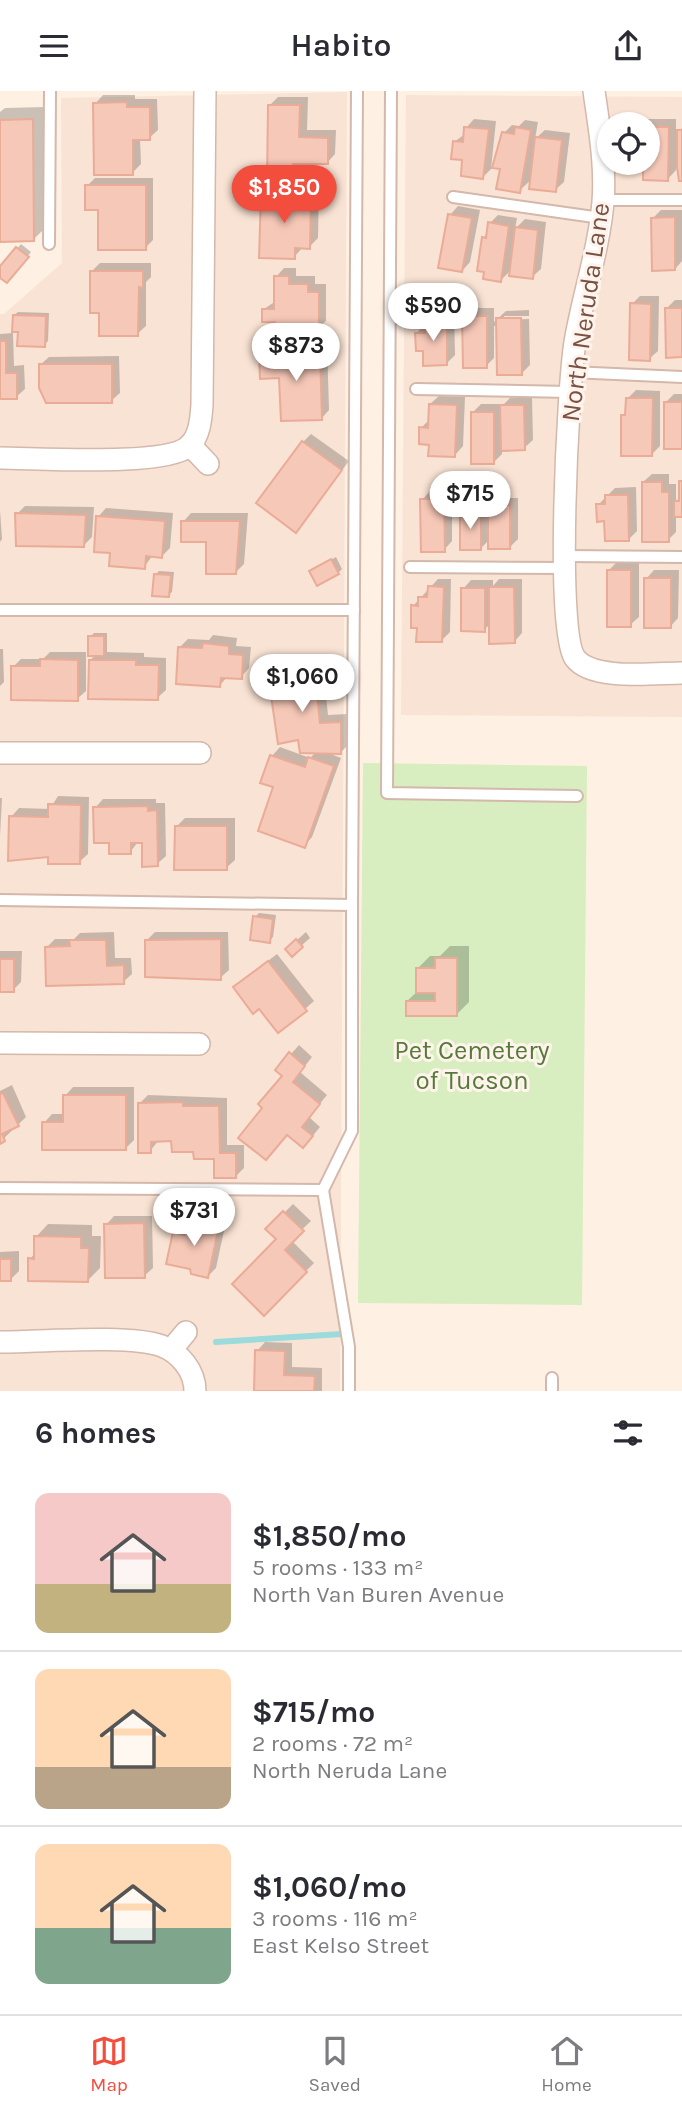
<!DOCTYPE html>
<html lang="en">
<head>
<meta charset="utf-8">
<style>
  body { margin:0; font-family:Karla,sans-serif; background:#f7f7f7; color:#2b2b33; height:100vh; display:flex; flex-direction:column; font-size:26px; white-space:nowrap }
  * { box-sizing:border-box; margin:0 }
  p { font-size:23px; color:#7c7c81 }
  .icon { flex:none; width:38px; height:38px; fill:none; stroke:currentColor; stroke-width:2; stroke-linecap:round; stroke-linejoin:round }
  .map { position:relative; height:1300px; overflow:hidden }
  .drawer { display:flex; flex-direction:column; background:#fff; flex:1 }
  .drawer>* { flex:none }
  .fabs { position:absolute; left:597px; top:21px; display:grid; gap:14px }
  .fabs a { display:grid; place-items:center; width:63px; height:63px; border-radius:50%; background:#fff; box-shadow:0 2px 5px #0004; font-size:35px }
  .price { position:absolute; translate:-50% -60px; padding:0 16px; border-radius:24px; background:#fff; color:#222; font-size:23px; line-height:46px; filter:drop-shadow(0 2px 4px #0008) }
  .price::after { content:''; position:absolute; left:50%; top:42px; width:21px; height:16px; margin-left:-10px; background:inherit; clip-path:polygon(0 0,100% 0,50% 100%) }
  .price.active { background:#f34d3d; color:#fff }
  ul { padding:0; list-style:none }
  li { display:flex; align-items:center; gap:21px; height:175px; padding:0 35px }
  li+li { border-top:2px solid #e1e1e2 }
  li span { display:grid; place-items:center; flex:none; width:196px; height:140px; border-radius:14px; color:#555 }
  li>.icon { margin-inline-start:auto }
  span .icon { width:84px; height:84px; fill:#fffc; stroke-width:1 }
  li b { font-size:30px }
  h2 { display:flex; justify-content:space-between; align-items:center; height:84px; padding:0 35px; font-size:30px }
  header { display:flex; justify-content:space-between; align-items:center; height:91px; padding:0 35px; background:#fff; font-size:32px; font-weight:600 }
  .dock { display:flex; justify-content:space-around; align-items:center; height:98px; border-top:2px solid #e1e1e2; background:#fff; font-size:19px; color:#7c7c81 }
  .dock a { display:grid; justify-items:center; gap:4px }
  .dock .active { color:#f34d3d }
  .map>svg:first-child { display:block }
  .residential { fill:#f9e3d4; fill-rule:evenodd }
  .green { fill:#d8edc0 }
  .shadow { fill:#0003 }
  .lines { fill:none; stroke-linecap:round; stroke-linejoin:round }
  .stream { stroke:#9bdbdc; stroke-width:6 }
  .building { fill:#f6c8b8; stroke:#eaab97; stroke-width:2 }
  .service-casing { stroke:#d3b8ab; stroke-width:14 }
  .minor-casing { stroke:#d3b8ab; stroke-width:24 }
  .service { stroke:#fff; stroke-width:10 }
  .minor { stroke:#fff; stroke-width:21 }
  .labels { text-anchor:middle; stroke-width:6; stroke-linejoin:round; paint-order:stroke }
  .street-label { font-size:26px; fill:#795146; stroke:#fff4eb }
  .park-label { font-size:26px; fill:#567a3b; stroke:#fff4eb }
</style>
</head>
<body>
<header><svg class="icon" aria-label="menu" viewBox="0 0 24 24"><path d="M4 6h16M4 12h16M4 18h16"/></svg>Habito<svg class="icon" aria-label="share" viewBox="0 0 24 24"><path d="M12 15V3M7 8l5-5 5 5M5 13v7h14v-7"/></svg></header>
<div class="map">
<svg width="682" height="1300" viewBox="0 0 682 1300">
  <rect width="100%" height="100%" fill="#fef0e3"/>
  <g class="residential">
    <path d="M347 1 340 1300H0V223H4L62 172 61 7Z"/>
    <path d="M406 4 682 6V626L401 624ZM609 33H648V72H609Z"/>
  </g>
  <path class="green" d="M363 672 587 675 582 1214 358 1212Z"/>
  <g class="shadow">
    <path d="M103 4H135V8H157L158 39 149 47H140L141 73 132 82 95 13Z"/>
    <path d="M278 6H308L307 39H336L335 63 327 72 301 71V80L292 89 270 14Z"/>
    <path d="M45 16 46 136 33 149H0V21L5 17Z"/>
    <path d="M474 28 496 30 491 78 483 86 454 51 465 43 466 37Z"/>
    <path d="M645 28H676V43L682 37V89L679 49H676V79L668 88 645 75H637V72H648V33H640Z"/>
    <path d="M525 29 538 31 535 48 545 39 570 42 564 91 555 99 532 88 519 100 504 42 512 34 519 35Z"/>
    <path d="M95 87H153V149L145 157 99 117 87 95Z"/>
    <path d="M271 94 319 95 318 147 309 156H303L294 166 262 102Z"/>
    <path d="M458 115 480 119 470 171 462 180 450 124Z"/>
    <path d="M661 119H682V170L675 178 653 127Z"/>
    <path d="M498 124 517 127 515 138 525 128 546 131 541 178 532 186 512 178 501 189 483 147 488 142 490 132Z"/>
    <path d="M21 153 31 161 10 186 0 184V178Z"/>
    <path d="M100 172H151V186L146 191V235L137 243 101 220 92 180Z"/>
    <path d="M284 177H296V185H315V193H326V230L305 248 264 218 276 210V186Z"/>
    <path d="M640 205H659L658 260 649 268 632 213Z"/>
    <path d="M675 209H682V265L667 217Z"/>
    <path d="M473 217H494V231L506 220 529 219V225H504V229L529 228 530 274 522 282 498 235H494V267L486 275 464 225Z"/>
    <path d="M435 220H454L455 264 446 273 425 258 417 242Z"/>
    <path d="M18 221 49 222 48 250 44 254 20 240 14 224Z"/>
    <path d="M13 242 14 275 24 274 25 298 16 306 0 308V243Z"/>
    <path d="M327 252 329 319 321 328 261 262 269 254Z"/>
    <path d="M119 265 120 302 111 310 40 274 49 266Z"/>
    <path d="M636 299 660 300V355L652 363 623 325 627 321V308Z"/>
    <path d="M674 303H682V357L666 311Z"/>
    <path d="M439 305 465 306 463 355 455 364 430 352 421 337 430 328V313Z"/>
    <path d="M532 306 533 349 524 357 502 358V363L494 371 472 322 481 313H504L510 307Z"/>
    <path d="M311 343 349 370 296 440 303 351Z"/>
    <path d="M652 383H669V393H676V410L681 405 682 389V424H676V441L668 449 643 391Z"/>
    <path d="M636 396 637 440 629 448 606 428 598 414 615 397Z"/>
    <path d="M430 400H452V450L444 459 422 409Z"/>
    <path d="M498 407H518V448L510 456 490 448 480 458 462 422 471 413H488V416Z"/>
    <path d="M25 415 94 416 92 446 83 455 17 423Z"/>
    <path d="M106 417 173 422 170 457 162 465 153 464 144 476 112 460 98 426Z"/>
    <path d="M0 419 2 448 0 451Z"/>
    <path d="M191 422H248L244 473 236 481 207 449 183 431Z"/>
    <path d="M336 466 342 478 338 482 311 480Z"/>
    <path d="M617 471H639V526L630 534 608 480Z"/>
    <path d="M654 479H679L678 527 670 536 646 488Z"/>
    <path d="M159 480 174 481 172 501 168 504 155 484Z"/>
    <path d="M438 488H451L450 541 441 550 419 535 413 515Z"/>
    <path d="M499 488H522V542L514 551 491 532 484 539 463 498 471 489H493V495Z"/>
    <path d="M94 542H107V561L144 562V566L166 567V599L157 607 90 569 97 563 90 546Z"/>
    <path d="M213 544 237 547 236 555 251 556 249 577 241 586 228 585 219 595 180 556 188 548 209 549Z"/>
    <path d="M0 558H3L4 591 0 595Z"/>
    <path d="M50 561H86V600L77 608 13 576 21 568H43Z"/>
    <path d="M322 569 328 624 348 623 349 653 340 662H328L341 667 312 746 304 755 275 695 272 665 280 656 310 667 316 661 300 647 270 584 279 576Z"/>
    <path d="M58 705 89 706 88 763 79 771 50 764 10 768 11 726 19 717 50 718Z"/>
    <path d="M0 707H2L0 745Z"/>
    <path d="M103 708H156V712H165L166 765 157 773 144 751H138L130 761 110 750 95 717Z"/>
    <path d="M185 727H235V769L226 777 177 735Z"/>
    <path d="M259 822 276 824 273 846 269 850 255 826Z"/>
    <path d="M114 841 115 867H131L132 883 123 891 46 857 55 848H74L80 842Z"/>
    <path d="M155 841H228L229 879 220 887 175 888 146 850Z"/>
    <path d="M306 841 310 847 292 863 296 850Z"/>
    <path d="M450 855H469V911L456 924 407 910 418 900V877L430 865H440Z"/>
    <path d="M0 860H22L21 891 13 899H0Z"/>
    <path d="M277 863 314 910 305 918 244 888Z"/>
    <path d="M299 954 312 966 300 981 327 1004 309 1026 320 1036 311 1047 265 1016 284 984 291 963Z"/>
    <path d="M12 994 26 1026 0 1051V1000Z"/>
    <path d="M73 996H134V1049L126 1057 44 1032 52 1023H65V1005Z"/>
    <path d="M148 1004 227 1007V1054H244V1077L236 1085 216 1066 173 1049H159L150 1060 140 1012Z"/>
    <path d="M293 1113 311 1130 291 1149 314 1172 264 1222 278 1148 268 1138Z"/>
    <path d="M197 1120 227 1126 216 1177 208 1185 175 1142 183 1134 187 1135Z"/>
    <path d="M114 1125H152L153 1177 144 1185 106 1134Z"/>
    <path d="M48 1133 92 1134V1145H101L100 1177 88 1189 30 1168 35 1162 36 1146Z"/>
    <path d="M19 1160V1180L11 1188 0 1189V1161Z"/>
    <path d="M265 1251 292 1252V1276L322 1277V1300H256L257 1260Z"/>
  </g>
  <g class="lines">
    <path class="stream" d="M216 1251 342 1243"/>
  </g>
  <g class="building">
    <path d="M127 11V16H150V49H133V84H94L93 12Z"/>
    <path d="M268 14H300L299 46 328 47V73H293V90H267Z"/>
    <path d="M33 28 34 150 0 151V29Z"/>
    <path d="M464 36 489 38 483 88 461 85 462 69 451 68 453 50 463 51Z"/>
    <path d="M515 36 531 39 520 102 496 98 500 78 492 77 502 41 514 43Z"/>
    <path d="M648 36H669L668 90 643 89V77H635V72H648Z"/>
    <path d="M677 39H682V90H679L677 76Z"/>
    <path d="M535 46 562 49 556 101 529 98Z"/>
    <path d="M85 94H146V159H98V119H85Z"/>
    <path d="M261 102 311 103 310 158 295 157V168L259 167Z"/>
    <path d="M448 123 472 127 462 181 438 177Z"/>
    <path d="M675 126V179L652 180 651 127Z"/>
    <path d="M488 131 509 135 501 191 483 188 484 181 477 180 482 146 486 147Z"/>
    <path d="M515 136 538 139 533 188 509 185Z"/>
    <path d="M16 156 29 166 7 192 0 187V175Z"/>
    <path d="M90 180H143V197L139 196 138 245H99V222H90Z"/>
    <path d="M274 185H289V193H308V201H319V241H306V250H275V231H262V218H274Z"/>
    <path d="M630 212 651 213 650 270 629 269Z"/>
    <path d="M665 217H682V266L666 267Z"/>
    <path d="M13 224 46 225 45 256 17 255 18 241H12Z"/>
    <path d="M462 225H487V277H463Z"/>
    <path d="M496 227H521L522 284H497Z"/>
    <path d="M425 228H447V274L423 275V260H416L415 242H425Z"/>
    <path d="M0 250H6V282H17V308H0Z"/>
    <path d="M320 260 322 329 281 330 279 287 260 288 259 261Z"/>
    <path d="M39 273H112V312H46L39 297Z"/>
    <path d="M626 307H653L652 365H621V324H625Z"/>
    <rect x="664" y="311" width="18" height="47"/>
    <path d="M429 313 457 314 455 366 428 365 429 354 419 353V336L428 337Z"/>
    <path d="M500 314H524L525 359 501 360Z"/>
    <rect x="471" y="321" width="23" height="52"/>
    <path d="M302 350 342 379 296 442 256 412Z"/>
    <path d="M679 390H682V426H674V410H679Z"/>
    <path d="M642 391H662V401H669V451H642Z"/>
    <path d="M605 404H628L629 450H605L604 430 597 431 596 413H605Z"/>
    <path d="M420 408H444L445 461H421Z"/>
    <rect x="488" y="414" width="22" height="44"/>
    <rect x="460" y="421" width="21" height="38"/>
    <path d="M15 422 86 424 84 456 16 455Z"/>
    <path d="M96 425 165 430 162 467 146 465 145 478 109 475 110 462 94 461Z"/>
    <path d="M181 430H240L236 483H206V451H181Z"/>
    <path d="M331 468 339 483 317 495 309 480Z"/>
    <rect x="607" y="479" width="24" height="57"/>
    <path d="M154 483 171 484 169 506 152 505Z"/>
    <rect x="644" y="487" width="27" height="50"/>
    <path d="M428 495 444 496 442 551H416L417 537H411V514L418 515V506H427Z"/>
    <path d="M489 496H514L515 552 489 553Z"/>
    <path d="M461 497H485V541L461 540Z"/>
    <rect x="88" y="545" width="16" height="20"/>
    <path d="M203 552 229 555V563L243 564 242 588 221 587 220 596 176 593 178 556 202 557Z"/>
    <path d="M40 568 78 569V610L11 609V575H40Z"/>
    <path d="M89 569H136V574H159L158 609 88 608Z"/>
    <path d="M314 577 320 632 341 631V663L300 662 298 649 278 653 268 584Z"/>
    <path d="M270 664 305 676 308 666 334 675 305 757 258 740 273 696 260 692Z"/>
    <path d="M48 713 81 714 80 773H48V766L8 770 9 725 48 726Z"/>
    <path d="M148 715V720L157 719 158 775 142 776V752H131V763H109V752H94L93 716Z"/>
    <path d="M175 735H227V779H174Z"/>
    <path d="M253 825 273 828 270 852 250 849Z"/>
    <path d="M221 848V889L145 886V849Z"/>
    <path d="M296 848 303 856 292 866 285 858Z"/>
    <path d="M69 849H106L107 875 124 874V893L46 895 45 856 70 855Z"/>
    <path d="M435 867H457V925H406V910H435V902H416V877H435Z"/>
    <rect x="0" y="868" width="14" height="33"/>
    <path d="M268 870 307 920 278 942 259 918 253 923 233 896Z"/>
    <path d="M289 961 305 975 293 991 320 1013 302 1036 313 1045 303 1057 287 1044 266 1069 238 1047 262 1017 258 1013 282 985 275 979Z"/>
    <path d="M3 1002 19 1035 2 1043 5 1050 0 1053V1003Z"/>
    <path d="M63 1004H126V1059H42V1031H63Z"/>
    <path d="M183 1011V1015H219L220 1062H236V1087H214V1068H194L193 1061H172L171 1050 151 1051V1062H138V1012Z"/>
    <path d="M283 1120 304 1140 285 1159 307 1181 264 1225 232 1193 276 1148 265 1138Z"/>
    <path d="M187 1128 219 1135 208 1187 191 1183 190 1178 166 1173 173 1141 184 1144Z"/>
    <path d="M144 1132 145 1187H105L104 1133Z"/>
    <path d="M34 1145 81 1146V1157H89L88 1191 28 1190V1167L34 1168Z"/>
    <rect x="0" y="1168" width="11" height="22"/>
    <path d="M255 1259 285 1260 284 1284 315 1285 314 1300H254Z"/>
  </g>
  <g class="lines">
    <defs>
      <g id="service">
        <path d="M391 0 387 702 577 705"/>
        <path d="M453 106 601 127"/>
        <path d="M603 109H682"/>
        <path d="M49 153 50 0"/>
        <path d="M571 281 682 286"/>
        <path d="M416 298 570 301"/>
        <path d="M566 465 682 466"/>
        <path d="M410 476 566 477"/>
        <path d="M0 519H354"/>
        <path d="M0 809 352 814 357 0"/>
        <path d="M0 1097 323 1099 352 1040V814"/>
        <path d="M323 1099 349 1256V1300"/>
        <path d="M552 1300V1287"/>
      </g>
      <g id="minor">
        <path d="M594 0C599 36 606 74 603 111 599 158 583 204 575 251 568 295 555 540 575 567 592 590 655 582 682 582"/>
        <path d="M190 354 208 373"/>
        <path d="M0 367C36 367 166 376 189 355 200 345 201 327 202 314L205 0"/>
        <path d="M0 662H200"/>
        <path d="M0 952 199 953"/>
        <path d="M0 1251C38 1251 130 1243 162 1255 180 1262 195 1280 195 1300"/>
        <path d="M171 1259 186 1241"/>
      </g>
    </defs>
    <use href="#service" class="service-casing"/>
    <use href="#minor" class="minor-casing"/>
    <use href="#service" class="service"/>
    <use href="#minor" class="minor"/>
  </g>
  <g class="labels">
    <g class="street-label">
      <text transform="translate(585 221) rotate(-82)" y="9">North Neruda Lane</text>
    </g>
    <g class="park-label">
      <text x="472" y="968">Pet Cemetery<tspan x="472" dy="30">of Tucson</tspan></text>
    </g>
  </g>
</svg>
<div class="fabs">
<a><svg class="icon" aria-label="locate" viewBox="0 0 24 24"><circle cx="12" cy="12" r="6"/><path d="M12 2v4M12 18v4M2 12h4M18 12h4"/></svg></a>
</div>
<b class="price active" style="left:284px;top:134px">$1,850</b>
<b class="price" style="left:433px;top:252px">$590</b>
<b class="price" style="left:296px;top:292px">$873</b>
<b class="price" style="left:470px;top:440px">$715</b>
<b class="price" style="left:302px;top:623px">$1,060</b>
<b class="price" style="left:194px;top:1157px">$731</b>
</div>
<section class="drawer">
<h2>6 homes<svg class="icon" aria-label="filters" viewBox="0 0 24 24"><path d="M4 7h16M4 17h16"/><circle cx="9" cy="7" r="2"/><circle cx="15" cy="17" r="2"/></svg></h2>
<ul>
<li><span style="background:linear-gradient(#f6c9c9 65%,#c2b280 0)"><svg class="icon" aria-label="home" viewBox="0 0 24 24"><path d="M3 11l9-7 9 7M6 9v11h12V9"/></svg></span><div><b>$1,850/mo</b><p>5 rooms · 133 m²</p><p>North Van Buren Avenue</p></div></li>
<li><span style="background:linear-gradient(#ffd9b3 70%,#b9a48a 0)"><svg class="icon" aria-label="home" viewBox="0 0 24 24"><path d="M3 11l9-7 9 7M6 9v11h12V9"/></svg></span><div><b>$715/mo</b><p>2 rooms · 72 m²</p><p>North Neruda Lane</p></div></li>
<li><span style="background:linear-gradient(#ffd9b3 60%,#7fa58c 0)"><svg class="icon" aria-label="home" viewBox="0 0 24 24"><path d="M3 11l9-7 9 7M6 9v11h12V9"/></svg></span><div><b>$1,060/mo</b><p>3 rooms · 116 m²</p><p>East Kelso Street</p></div></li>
</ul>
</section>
<nav class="dock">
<a class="active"><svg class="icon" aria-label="map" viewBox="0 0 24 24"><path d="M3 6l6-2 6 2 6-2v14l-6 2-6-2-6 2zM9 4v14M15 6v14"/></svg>Map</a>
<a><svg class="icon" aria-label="saved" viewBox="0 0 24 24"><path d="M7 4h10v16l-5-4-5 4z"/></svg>Saved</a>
<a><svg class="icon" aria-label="home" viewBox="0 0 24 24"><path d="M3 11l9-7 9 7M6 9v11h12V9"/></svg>Home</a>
</nav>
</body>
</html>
